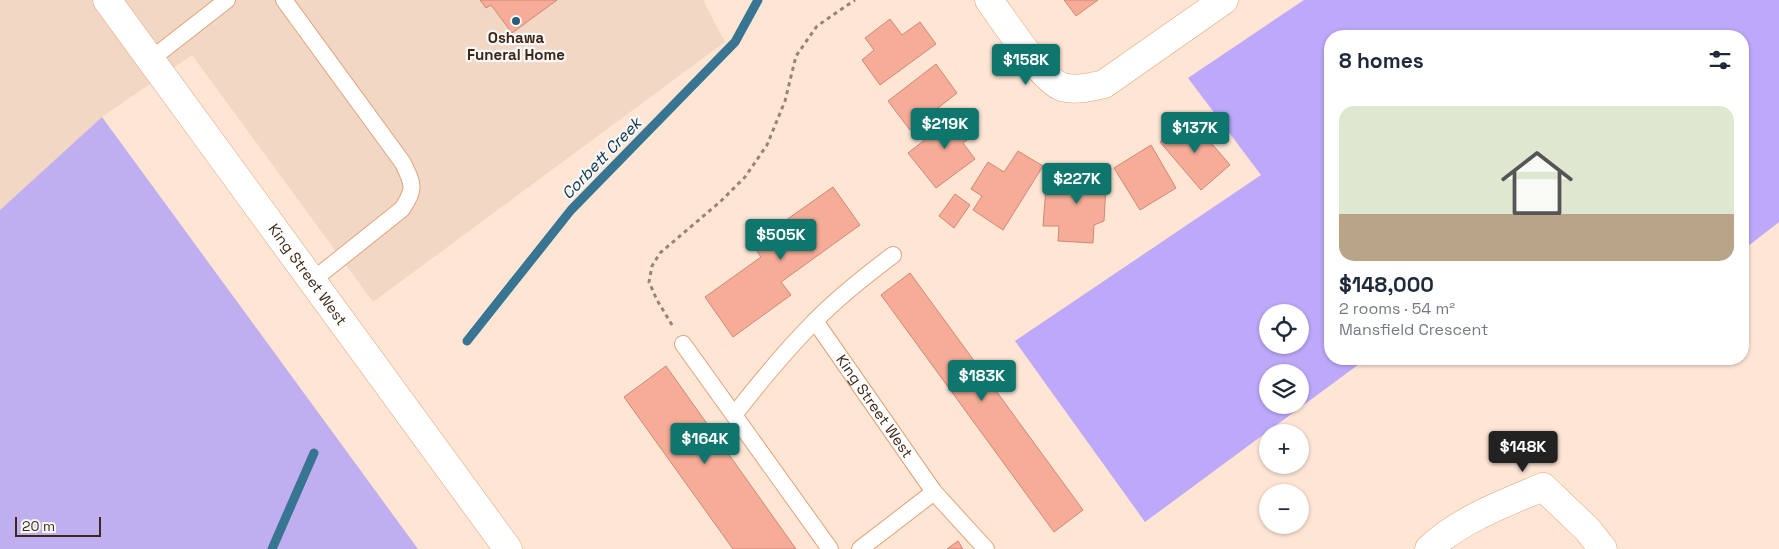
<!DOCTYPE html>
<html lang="en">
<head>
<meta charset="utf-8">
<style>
  body { margin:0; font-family:"Space Grotesk",sans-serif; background:#f2f2f3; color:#1f2937; height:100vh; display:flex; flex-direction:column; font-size:19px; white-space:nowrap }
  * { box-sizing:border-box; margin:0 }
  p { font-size:16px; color:#747a83 }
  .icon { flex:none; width:28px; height:28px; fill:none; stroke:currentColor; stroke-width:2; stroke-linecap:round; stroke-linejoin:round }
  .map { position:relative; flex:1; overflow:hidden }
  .side { position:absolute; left:1324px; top:30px; width:425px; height:335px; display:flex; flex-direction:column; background:#fff; border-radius:20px; box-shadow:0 1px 4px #0004 }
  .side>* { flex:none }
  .buttons { position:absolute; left:1259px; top:304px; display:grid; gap:10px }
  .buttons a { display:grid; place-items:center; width:50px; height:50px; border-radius:50%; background:#fff; box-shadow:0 1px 4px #0004; font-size:25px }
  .scale { position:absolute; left:15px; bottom:12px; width:86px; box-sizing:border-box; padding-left:5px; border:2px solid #3e2716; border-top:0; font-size:14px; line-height:18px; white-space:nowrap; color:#3e2716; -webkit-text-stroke:4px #f7f7f7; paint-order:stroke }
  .price { position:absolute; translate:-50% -42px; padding:0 11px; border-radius:5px; background:#0f766e; color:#fff; font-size:16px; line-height:32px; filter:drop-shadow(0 1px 2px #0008) }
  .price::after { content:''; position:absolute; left:50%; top:30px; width:15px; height:11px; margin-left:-8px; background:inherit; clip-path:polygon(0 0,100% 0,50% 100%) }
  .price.current { background:#222; color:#fff }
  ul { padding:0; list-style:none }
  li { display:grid; align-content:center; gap:10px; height:265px; padding:0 15px }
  li span { display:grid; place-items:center; height:155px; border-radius:15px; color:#555 }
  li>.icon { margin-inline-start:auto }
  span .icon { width:90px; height:90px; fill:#fffc; stroke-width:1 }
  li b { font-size:21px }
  h2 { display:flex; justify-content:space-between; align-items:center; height:60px; padding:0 15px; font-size:21px }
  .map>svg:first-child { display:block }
  .built { fill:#f2d7c4 }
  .green { fill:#bfaff0 }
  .forest { fill:#bda8fa; fill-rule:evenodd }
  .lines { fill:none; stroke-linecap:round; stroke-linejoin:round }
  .stream { stroke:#387593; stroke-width:9 }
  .building { fill:#f7ac98; stroke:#cd8876 }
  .service-casing { stroke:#dfa47b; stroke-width:18 }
  .minor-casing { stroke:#dfa47b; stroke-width:29 }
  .primary-casing { stroke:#dfa47b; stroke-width:29 }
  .path { stroke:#9a8271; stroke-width:3; stroke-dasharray:4 4; stroke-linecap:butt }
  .service { stroke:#fff; stroke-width:16 }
  .minor { stroke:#fff; stroke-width:28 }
  .primary { stroke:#fff; stroke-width:28 }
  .poi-dot { fill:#295d79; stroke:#f7f7f7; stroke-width:2 }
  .labels { text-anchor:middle; stroke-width:4.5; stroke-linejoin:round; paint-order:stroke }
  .poi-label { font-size:15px; font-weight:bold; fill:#3e2716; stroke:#f7f7f7 }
  .street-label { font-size:15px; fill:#3e2716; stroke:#f7f7f7 }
  .water-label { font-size:16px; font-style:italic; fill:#0a354a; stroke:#f7f7f7 }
</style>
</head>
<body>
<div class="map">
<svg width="1779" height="549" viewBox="0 0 1779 549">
  <rect width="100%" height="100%" fill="#fee5d4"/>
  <path class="built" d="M0 0H703L725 42 373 302 192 55 102 117 0 210Z"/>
  <path class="green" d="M102 117 418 549H0V210Z"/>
  <path class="forest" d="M1304 0H1779V222L1743 250 1742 36H1330V359H1366L1145 522 1015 341 1261 175 1188 78ZM1268 312H1300V345H1268ZM1268 372H1300V405H1268Z"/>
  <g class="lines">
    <g class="stream">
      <path d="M467 341 571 210 735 42 758 0"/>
      <path d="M272 549 314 453"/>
    </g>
  </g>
  <g class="building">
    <path d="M480 0H557L512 33 491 5 486 8Z"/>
    <path d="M1064 0H1098L1076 16Z"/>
    <path d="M890 19 902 35 920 22 936 44 880 85 862 60 874 50 865 38Z"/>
    <path d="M936 64 957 93 910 130 888 101Z"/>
    <path d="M961 111 978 132 963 143 975 159 936 188 908 153Z"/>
    <path d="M1189 117 1230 165 1201 190 1160 142Z"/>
    <path d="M1151 145 1176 188 1140 210 1114 168Z"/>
    <path d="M1018 151 1043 166 1003 230 973 210 982 196 971 189 988 162 1004 172Z"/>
    <path d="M1069 167 1107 169 1104 221 1094 225 1093 243 1058 241 1059 226H1043L1046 187 1068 188Z"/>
    <path d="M833 187 860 225 781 282 791 295 733 337 705 297 761 257 752 244Z"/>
    <path d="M955 194 970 205 954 228 939 216Z"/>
    <path d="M910 273 1083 510 1054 532 881 295Z"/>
    <path d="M666 366 796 549H733L624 397Z"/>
    <path d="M958 541 963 549H947Z"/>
  </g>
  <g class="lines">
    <defs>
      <g id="service">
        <path d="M284 0 403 163C413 184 416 189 402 209L313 280"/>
        <path d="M150 60 227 0"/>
        <path id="s1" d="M815 321 934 492 986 549"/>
        <path d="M683 344 830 549"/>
        <path d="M734 415C759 383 785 351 814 322 838 297 865 276 893 255"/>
        <path d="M860 549 934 492"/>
      </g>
      <g id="minor">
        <path d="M989 0C1003 19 1042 80 1062 87 1076 91 1091 87 1104 84L1224 0"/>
        <path d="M1429 549C1459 520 1505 503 1543 487L1587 529 1603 549"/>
      </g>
      <g id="primary">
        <path id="s2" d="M107 0 508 549"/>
      </g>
    </defs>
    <use href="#service" class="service-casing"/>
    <use href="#minor" class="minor-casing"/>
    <use href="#primary" class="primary-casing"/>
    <path class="path" d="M672 325 657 300 649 282 652 266 660 253 721 201 745 177 767 145 785 101 796 56 817 26 855 0"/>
    <use href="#service" class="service"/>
    <use href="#minor" class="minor"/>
    <use href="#primary" class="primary"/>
  </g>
  <circle class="poi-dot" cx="516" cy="21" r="5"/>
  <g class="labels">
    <g class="poi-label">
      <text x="516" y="43">Oshawa<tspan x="516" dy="17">Funeral Home</tspan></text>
    </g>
    <g class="street-label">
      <text dy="5" stroke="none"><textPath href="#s2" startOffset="340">King Street West</textPath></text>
      <text dy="5" stroke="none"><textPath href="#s1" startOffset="104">King Street West</textPath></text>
    </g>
    <g class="water-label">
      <text transform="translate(601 158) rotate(-46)" y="6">Corbett Creek</text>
    </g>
  </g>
</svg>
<div class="buttons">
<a><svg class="icon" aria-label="locate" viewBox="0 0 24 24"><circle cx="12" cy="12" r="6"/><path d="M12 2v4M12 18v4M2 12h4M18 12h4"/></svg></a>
<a><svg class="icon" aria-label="layers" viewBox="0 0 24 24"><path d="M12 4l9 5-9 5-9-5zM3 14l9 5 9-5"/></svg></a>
<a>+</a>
<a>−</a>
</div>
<div class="scale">20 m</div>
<b class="price" style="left:1026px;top:86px">$158K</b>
<b class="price" style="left:945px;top:150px">$219K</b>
<b class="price" style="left:1195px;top:154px">$137K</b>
<b class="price" style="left:1077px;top:205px">$227K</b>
<b class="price" style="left:781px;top:261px">$505K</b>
<b class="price" style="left:982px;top:402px">$183K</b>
<b class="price" style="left:705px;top:465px">$164K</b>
<b class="price current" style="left:1523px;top:473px">$148K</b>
<section class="side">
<h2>8 homes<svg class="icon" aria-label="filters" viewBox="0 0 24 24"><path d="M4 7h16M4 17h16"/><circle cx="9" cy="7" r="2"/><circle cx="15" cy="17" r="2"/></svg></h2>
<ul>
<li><span style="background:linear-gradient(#dfe7d0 70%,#b9a48a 0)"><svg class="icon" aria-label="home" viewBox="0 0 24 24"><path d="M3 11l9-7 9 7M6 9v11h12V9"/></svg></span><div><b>$148,000</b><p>2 rooms · 54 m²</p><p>Mansfield Crescent</p></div></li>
</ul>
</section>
</div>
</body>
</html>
